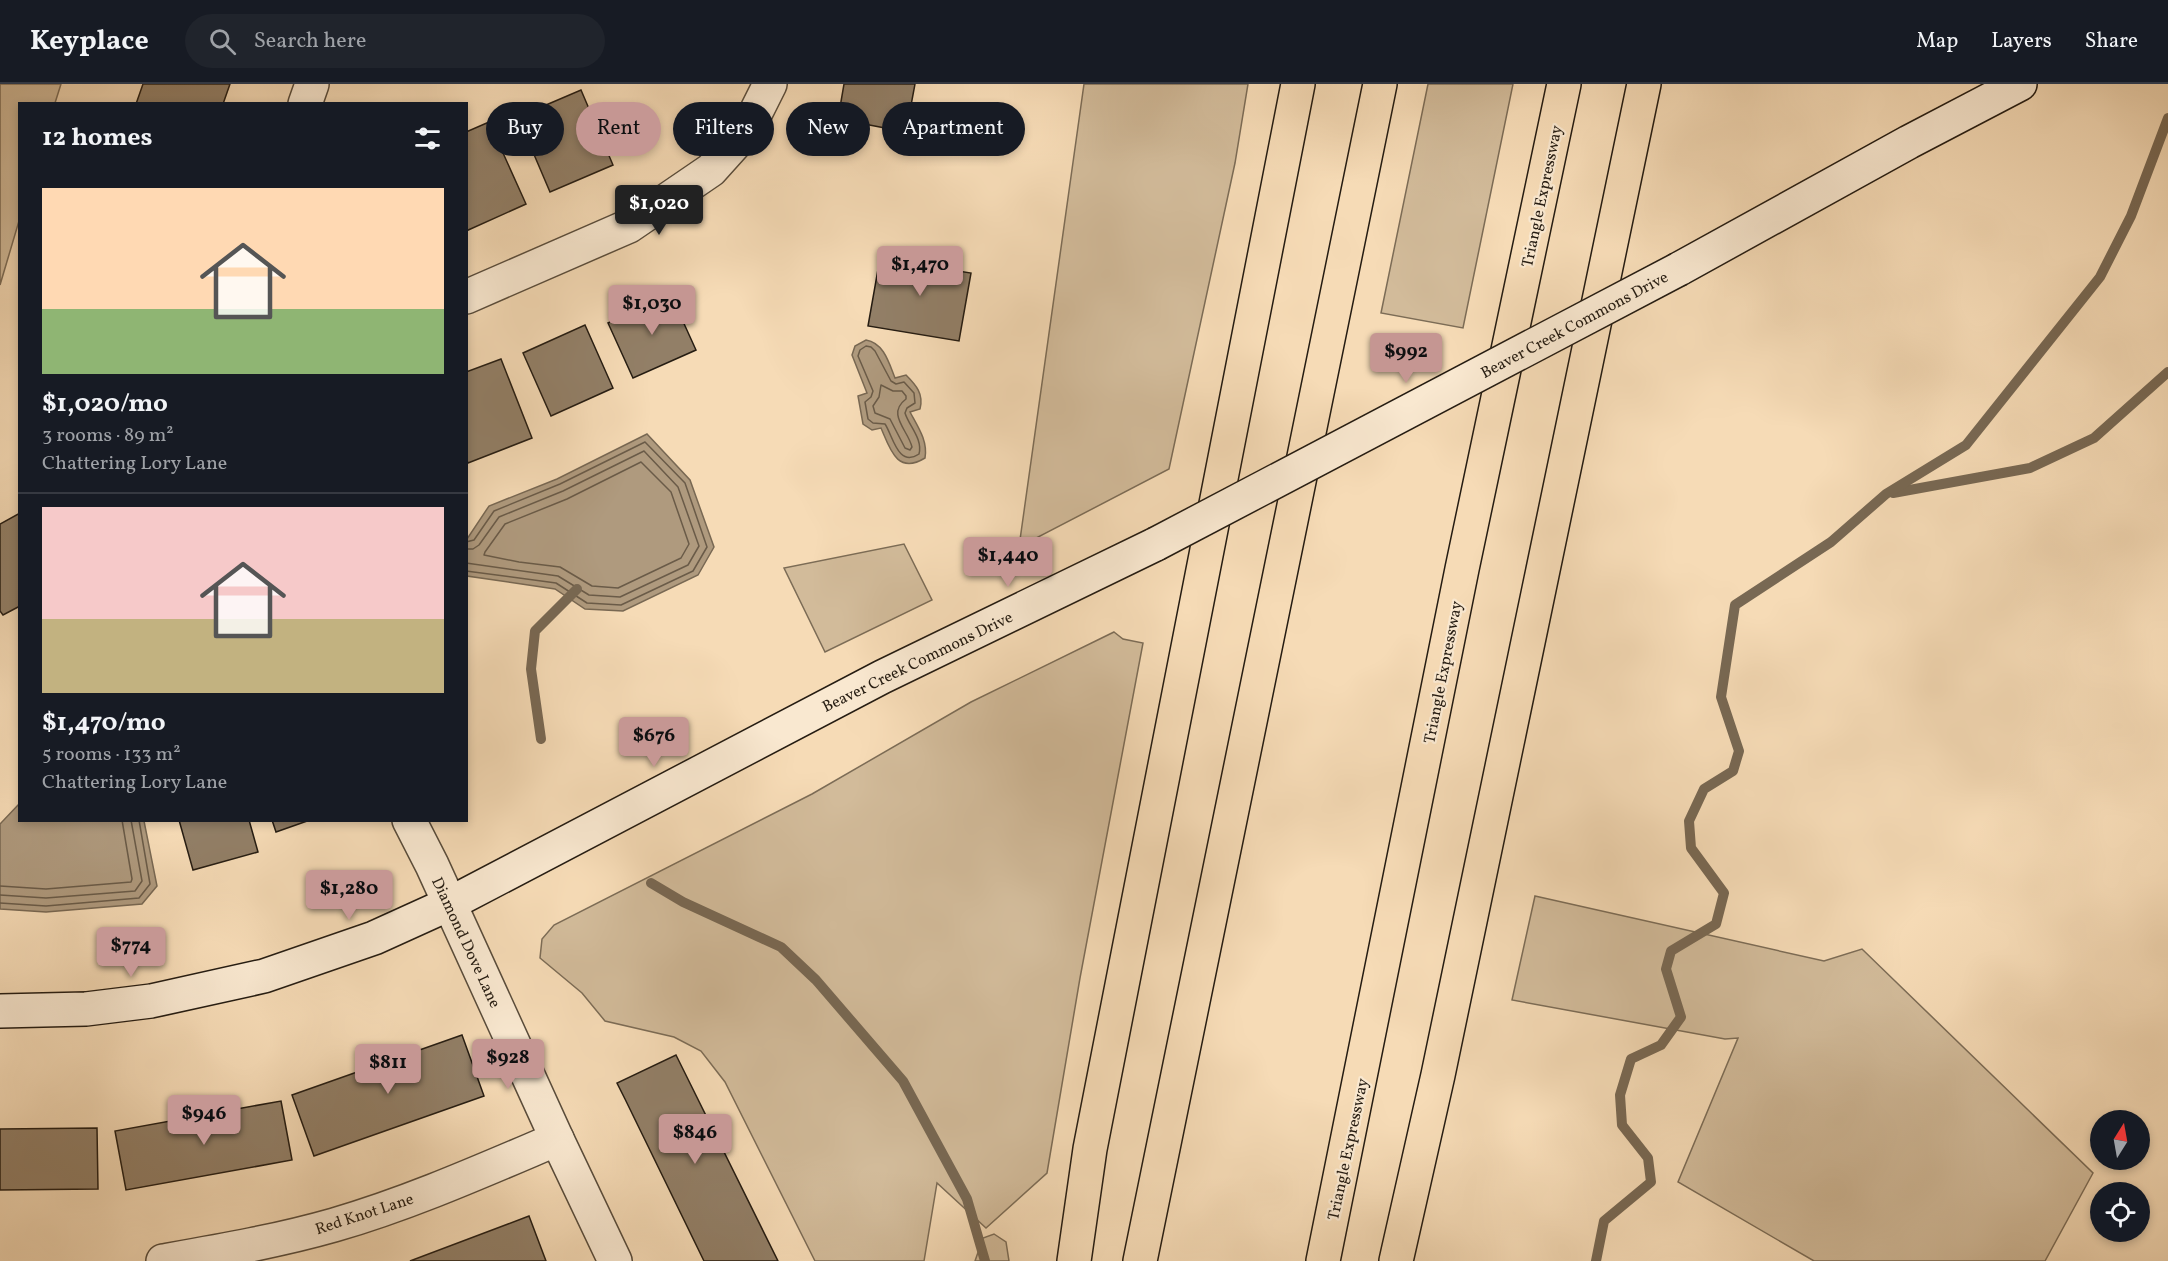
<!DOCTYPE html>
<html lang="en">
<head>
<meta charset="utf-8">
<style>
  body { margin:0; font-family:Vollkorn,serif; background:#20242c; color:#f1f3f6; height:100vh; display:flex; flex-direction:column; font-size:22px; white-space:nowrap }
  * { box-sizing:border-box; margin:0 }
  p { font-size:20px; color:#9ea1a6 }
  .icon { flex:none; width:33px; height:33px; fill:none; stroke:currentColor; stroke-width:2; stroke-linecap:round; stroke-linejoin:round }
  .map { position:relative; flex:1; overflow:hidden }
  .panel { position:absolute; left:18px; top:18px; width:450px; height:720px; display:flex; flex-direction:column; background:#171b24; border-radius:0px; box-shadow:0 3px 9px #0003 }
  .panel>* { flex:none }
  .hud { position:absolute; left:486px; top:18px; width:570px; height:54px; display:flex; gap:12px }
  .needle { width:39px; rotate:11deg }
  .tools { position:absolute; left:2090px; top:1026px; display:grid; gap:12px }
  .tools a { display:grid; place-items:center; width:60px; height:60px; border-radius:50%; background:#171b24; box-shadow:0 3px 9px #0003; font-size:30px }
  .price { position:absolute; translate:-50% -51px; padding:0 14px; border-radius:6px; background:#c59692; color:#111; font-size:20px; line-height:39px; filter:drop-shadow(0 2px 3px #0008) }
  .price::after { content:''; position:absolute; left:50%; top:36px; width:18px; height:14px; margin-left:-9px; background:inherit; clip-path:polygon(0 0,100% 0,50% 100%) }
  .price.current { background:#222; color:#fff }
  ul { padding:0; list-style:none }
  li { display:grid; align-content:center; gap:12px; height:318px; padding:0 24px }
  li+li { border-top:2px solid #363941 }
  li span { display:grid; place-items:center; height:186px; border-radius:0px; color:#555 }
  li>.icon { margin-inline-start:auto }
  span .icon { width:108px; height:108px; fill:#fffc; stroke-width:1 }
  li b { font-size:26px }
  h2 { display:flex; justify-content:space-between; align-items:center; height:72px; padding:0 24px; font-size:26px }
  .tag { padding:0 21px; border-radius:27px; background:#171b24; box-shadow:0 3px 9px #0003; font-size:21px; line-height:54px }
  .tag.current { background:#c59692; color:#111 }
  header { display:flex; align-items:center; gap:36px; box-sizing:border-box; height:84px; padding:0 30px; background:#171b24; border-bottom:2px solid #363941 }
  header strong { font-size:28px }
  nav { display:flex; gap:33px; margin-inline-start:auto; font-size:21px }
  .search { width:420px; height:54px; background:#20242c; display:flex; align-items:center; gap:15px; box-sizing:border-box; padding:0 21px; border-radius:33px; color:#9ea1a6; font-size:22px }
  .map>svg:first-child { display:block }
  .green { fill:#d2bb9a; stroke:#7c6c56; stroke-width:1.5 }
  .water { fill:#af9a7e; stroke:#786853; stroke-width:1.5 }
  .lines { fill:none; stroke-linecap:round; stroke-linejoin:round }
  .shore { stroke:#6a5b48; stroke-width:1.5 }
  .stream { stroke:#786853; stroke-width:10 }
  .building { fill:#927f67; stroke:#251c12; stroke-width:1.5 }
  .street-casing { stroke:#594c3b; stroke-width:36 }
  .secondary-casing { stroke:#251c12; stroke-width:36 }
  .highway-casing { stroke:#251c12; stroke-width:36 }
  .street { stroke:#f9e8d0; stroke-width:33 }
  .secondary { stroke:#f9e8d0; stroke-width:33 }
  .highway { stroke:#f6dbb6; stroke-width:33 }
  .secondary-bridge-casing { stroke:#251c12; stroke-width:36; stroke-linecap:butt }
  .secondary-bridge { stroke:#f9e8d0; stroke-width:33 }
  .labels { text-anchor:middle; stroke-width:4.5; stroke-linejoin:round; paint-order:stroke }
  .street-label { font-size:16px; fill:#251c12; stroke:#f9e8d0 }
</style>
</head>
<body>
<header>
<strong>Keyplace</strong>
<div class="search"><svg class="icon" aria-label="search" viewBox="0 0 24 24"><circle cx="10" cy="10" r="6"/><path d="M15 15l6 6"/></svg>Search here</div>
<nav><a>Map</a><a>Layers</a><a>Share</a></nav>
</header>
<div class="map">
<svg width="2168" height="1177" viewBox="0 0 2168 1177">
  <rect width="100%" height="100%" fill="#f6dbb6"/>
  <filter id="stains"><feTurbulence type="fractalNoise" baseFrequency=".00333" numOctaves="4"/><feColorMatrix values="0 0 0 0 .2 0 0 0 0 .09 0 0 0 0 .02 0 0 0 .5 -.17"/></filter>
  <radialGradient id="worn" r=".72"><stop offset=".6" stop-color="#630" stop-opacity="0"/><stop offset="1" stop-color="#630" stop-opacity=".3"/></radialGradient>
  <g class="green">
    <path d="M0 0H61L55 19 20 20 19 137 0 201Z"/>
    <path d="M1084 0H1248L1235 79 1169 385 1019 463Z"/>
    <path d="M1428 0H1513L1463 244 1381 229Z"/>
    <path d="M904 460 932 516 825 568 784 484Z"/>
    <path d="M1114 548 1123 555 1143 559 1080 894 1047 1089 986 1144 937 1099 924 1177H815L725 998 701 967 674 953 605 937 582 909 540 874 542 855 554 841 812 710 971 618Z"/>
    <path d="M1535 812 1824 877 1862 865 2093 1089 2045 1177H1814L1678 1098 1738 954 1725 955 1512 916Z"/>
    <path d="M994 1150 1006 1158 1009 1177H975L983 1154Z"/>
  </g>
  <g class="water">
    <path d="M866 256C884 259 889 279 895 294L906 291C916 301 924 310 920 325L910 328C918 343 928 357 925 374 897 391 890 365 881 344L872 346 863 340 858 312 867 309 852 271 855 262Z"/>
    <path d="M647 350 690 396 714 463 698 491 623 527 585 525 555 505 467 492V455L489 422 557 395Z"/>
    <path d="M19 720 20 736 144 737 157 802 142 820 46 828 0 825V740Z"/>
  </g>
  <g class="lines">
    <g class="shore">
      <path d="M866 262 871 263 875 267 891 297 896 300 904 298 914 309 915 319 907 324 905 329C909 342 923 355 919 370 898 384 893 352 885 340L873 339 868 335 865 318 871 313 873 307 858 272 860 266Z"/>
      <path d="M881 301 893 307H902L906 312V315C886 330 908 346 912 363L910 366 905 364 890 335 875 329 873 322 879 313Z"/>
      <path d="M641 378 671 408 689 460 681 474 618 504 592 502 560 483 519 478 484 471 485 468 505 440 567 415Z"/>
      <path d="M466 458 474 456 494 427 560 400 645 358 685 399 707 463 693 487 621 521 587 519 556 499 466 487"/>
      <path d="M466 465H473L479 461 499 433 563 407 644 367 678 403 699 462 688 481 620 513 589 511 558 492 466 479"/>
      <path d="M0 802 46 805 131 798 132 795 122 736"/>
      <path d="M0 811 46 814 135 807 142 797 131 736"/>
      <path d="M0 819 46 822 139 814 150 800 139 736"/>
    </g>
    <g class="stream">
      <path d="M1893 409 2030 384 2094 354 2168 288"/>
      <path d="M541 655 531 585 535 547 577 505"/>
      <path d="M651 799 683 818 781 863 816 896 903 997 967 1115 985 1177"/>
      <path d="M1596 1177 1604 1137 1651 1098 1648 1074 1622 1041 1620 1011 1631 975 1661 961 1681 933 1666 885 1671 867 1716 840 1724 809 1691 764 1689 737 1704 705 1733 687 1739 667 1721 613 1735 521 1831 458 1886 410 1966 361 2100 193 2131 132 2168 34"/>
    </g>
  </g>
  <g class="building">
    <path d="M143 0H230L223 20H136Z"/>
    <path d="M844 0H915L906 48 838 35Z"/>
    <path d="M581 6 613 81 550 108 518 33Z"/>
    <path d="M489 38 526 120 466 147V48Z"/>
    <path d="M906 168 941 174 939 184 971 189 959 257 868 242 880 174 905 178Z"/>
    <path d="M671 211 696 266 633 294 608 239Z"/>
    <path d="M585 241 613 304 551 332 523 269Z"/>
    <path d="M501 275 532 354 468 379 466 374V288Z"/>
    <path d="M20 429V522L3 531 0 527V440Z"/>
    <path d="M179 736H249L258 768 193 786Z"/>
    <path d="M272 736H310L276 748Z"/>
    <path d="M462 951 484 1012 314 1072 292 1011Z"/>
    <path d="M676 971 778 1177H704L625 1015 617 999Z"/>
    <path d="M281 1017 292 1076 126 1106 115 1047Z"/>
    <path d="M97 1044 98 1105 0 1106V1045Z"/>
    <path d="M529 1132 546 1177H410L508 1140Z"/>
  </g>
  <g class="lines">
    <defs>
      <g id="street">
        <path d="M305 20 312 0"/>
        <path d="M466 213 629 142 711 86 747 46 770 0"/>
        <path d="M409 736 432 781 557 1055 615 1177"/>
        <path d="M163 1177C220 1167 278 1157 334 1141 410 1119 484 1086 557 1055"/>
      </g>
      <g id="secondary">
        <path d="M1679 185 1909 58 2020 0"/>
        <path d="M0 927 86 925 151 917 264 892 374 854 449 820 882 593 1156 460"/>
      </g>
      <g id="highway">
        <path d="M1074 1177 1090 1065 1298 0"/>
        <path d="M1140 1177 1380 0"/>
        <path d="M1323 1177 1462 485 1564 0"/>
        <path d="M1396 1177 1438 991 1644 0"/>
      </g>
    </defs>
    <use href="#street" class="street-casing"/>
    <use href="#secondary" class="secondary-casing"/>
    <use href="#highway" class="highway-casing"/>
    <use href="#street" class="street"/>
    <use href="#secondary" class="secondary"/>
    <use href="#highway" class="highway"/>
    <defs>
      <path id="secondary-bridge" d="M1156 460 1679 185"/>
    </defs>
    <use href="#secondary-bridge" class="secondary-bridge-casing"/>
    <use href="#secondary-bridge" class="secondary-bridge"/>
  </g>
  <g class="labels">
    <g class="street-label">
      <text transform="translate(1541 112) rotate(-78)" y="6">Triangle Expressway</text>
      <text transform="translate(1574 240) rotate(-28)" y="6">Beaver Creek Commons Drive</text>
      <text transform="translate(917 577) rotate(-26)" y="6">Beaver Creek Commons Drive</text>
      <text transform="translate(1442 588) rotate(-79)" y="6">Triangle Expressway</text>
      <text transform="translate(467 858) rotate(65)" y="6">Diamond Dove Lane</text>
      <text transform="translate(1347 1065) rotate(-78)" y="6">Triangle Expressway</text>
      <text transform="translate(364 1129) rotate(-18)" y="6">Red Knot Lane</text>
    </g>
  </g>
  <rect width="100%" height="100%" filter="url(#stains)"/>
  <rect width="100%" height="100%" fill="url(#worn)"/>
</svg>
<div class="tools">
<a><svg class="needle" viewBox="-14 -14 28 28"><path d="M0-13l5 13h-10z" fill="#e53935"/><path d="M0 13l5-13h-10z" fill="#9ea1a6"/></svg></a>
<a><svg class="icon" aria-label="locate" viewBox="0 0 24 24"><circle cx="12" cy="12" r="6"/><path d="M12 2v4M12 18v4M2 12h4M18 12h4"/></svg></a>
</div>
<b class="price current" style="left:659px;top:152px">$1,020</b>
<b class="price" style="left:920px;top:213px">$1,470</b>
<b class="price" style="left:652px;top:252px">$1,030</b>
<b class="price" style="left:1406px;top:300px">$992</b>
<b class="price" style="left:1008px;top:504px">$1,440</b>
<b class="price" style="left:654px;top:684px">$676</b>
<b class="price" style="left:349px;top:837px">$1,280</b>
<b class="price" style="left:131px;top:894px">$774</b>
<b class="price" style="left:508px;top:1006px">$928</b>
<b class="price" style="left:388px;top:1011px">$811</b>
<b class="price" style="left:204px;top:1062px">$946</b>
<b class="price" style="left:695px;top:1081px">$846</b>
<div class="hud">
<a class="tag">Buy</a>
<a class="tag current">Rent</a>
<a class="tag">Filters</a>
<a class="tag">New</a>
<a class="tag">Apartment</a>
</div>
<section class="panel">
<h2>12 homes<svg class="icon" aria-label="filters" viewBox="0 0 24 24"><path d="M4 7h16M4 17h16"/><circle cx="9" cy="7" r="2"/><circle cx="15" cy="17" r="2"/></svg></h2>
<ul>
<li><span style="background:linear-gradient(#ffd9b3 65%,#8fb573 0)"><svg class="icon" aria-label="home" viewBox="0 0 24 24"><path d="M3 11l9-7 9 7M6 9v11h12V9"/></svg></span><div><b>$1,020/mo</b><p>3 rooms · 89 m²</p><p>Chattering Lory Lane</p></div></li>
<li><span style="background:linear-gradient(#f6c9c9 60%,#c2b280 0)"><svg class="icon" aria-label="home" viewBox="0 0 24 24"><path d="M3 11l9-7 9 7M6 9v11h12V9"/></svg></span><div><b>$1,470/mo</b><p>5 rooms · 133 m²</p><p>Chattering Lory Lane</p></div></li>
</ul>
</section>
</div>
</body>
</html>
